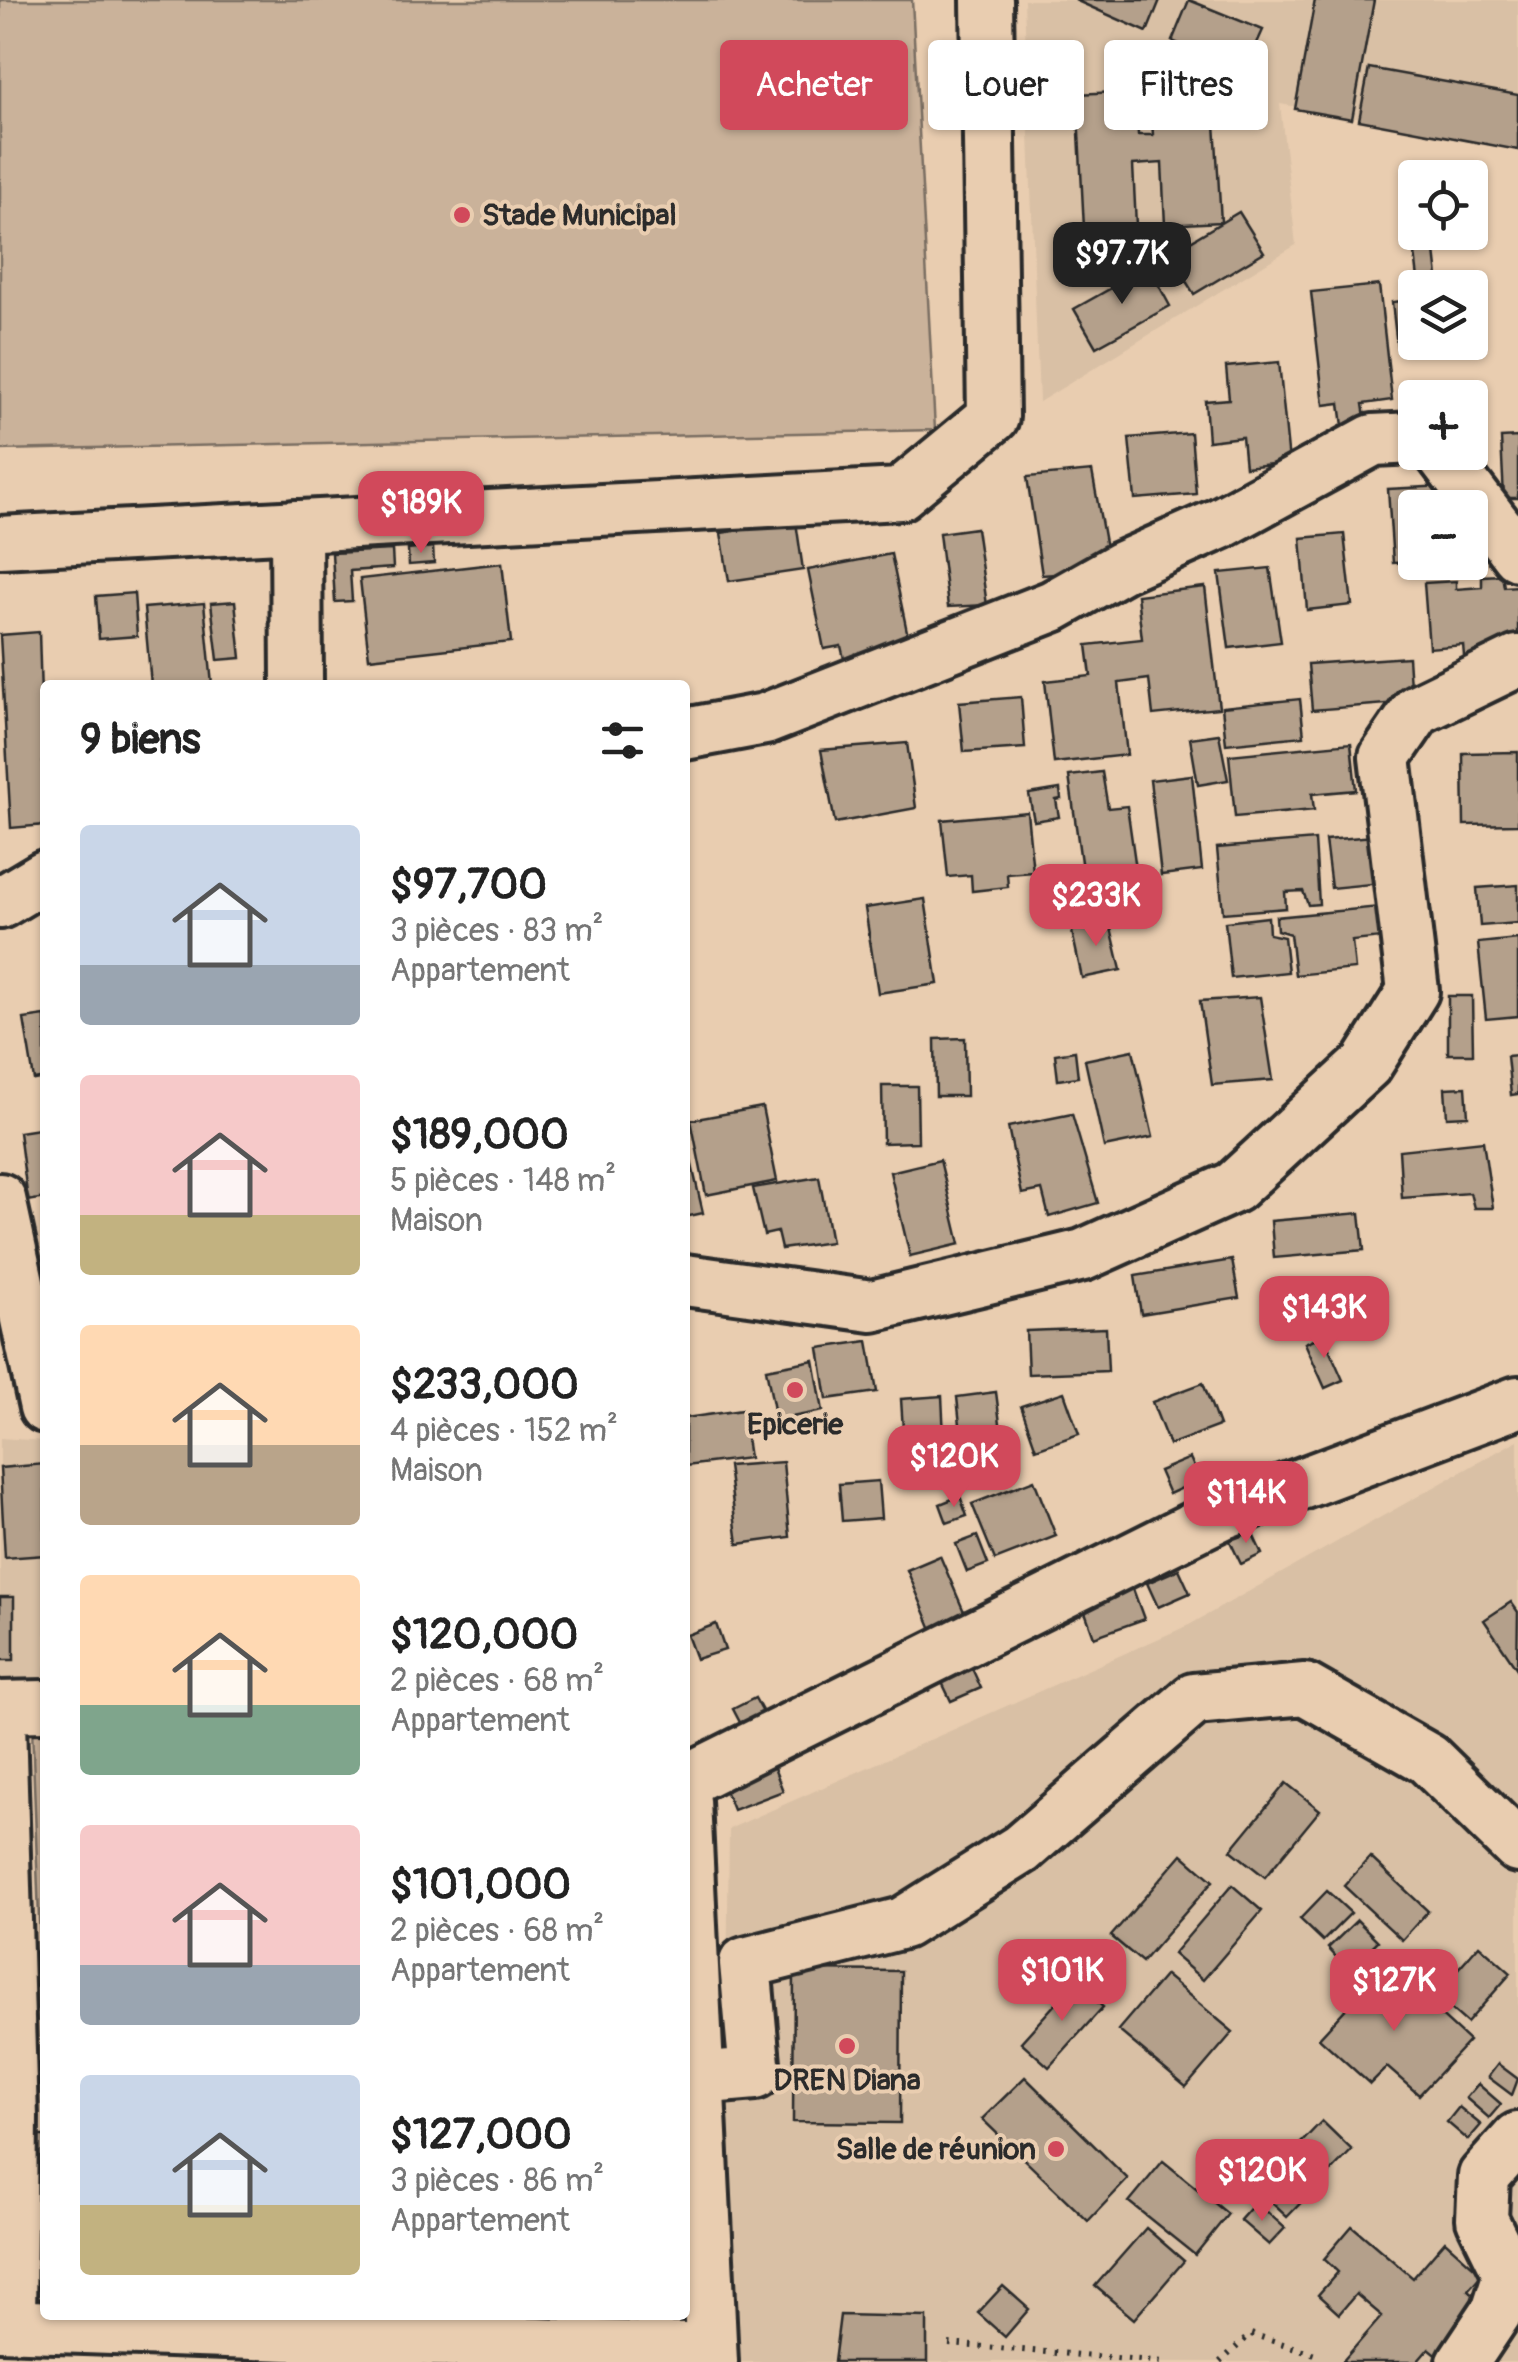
<!DOCTYPE html>
<html lang="fr">
<head>
<meta charset="utf-8">
<style>
  body { margin:0; font-family:Pangolin,sans-serif; background:#f6f6f6; color:#222; height:100vh; display:flex; flex-direction:column; font-size:38px; white-space:nowrap }
  * { box-sizing:border-box; margin:0 }
  p { font-size:32px; color:#767676 }
  .icon { flex:none; width:55px; height:55px; fill:none; stroke:currentColor; stroke-width:2; stroke-linecap:round; stroke-linejoin:round }
  .map { position:relative; flex:1; overflow:hidden }
  .panel { position:absolute; left:40px; top:680px; width:650px; height:1640px; display:flex; flex-direction:column; background:#fff; border-radius:10px; box-shadow:0 2px 8px #0004 }
  .panel>* { flex:none }
  .guide { position:absolute; left:720px; top:40px; width:648px; height:90px; display:flex; gap:20px }
  .controls { position:absolute; left:1398px; top:160px; display:grid; gap:20px }
  .controls a { display:grid; place-items:center; width:90px; height:90px; border-radius:10px; background:#fff; box-shadow:0 2px 8px #0004; font-size:50px }
  .price { position:absolute; translate:-50% -85px; padding:0 22px; border-radius:20px; background:#d1495b; color:#fff; font-size:32px; line-height:65px; filter:drop-shadow(0 2px 5px #0008) }
  .price::after { content:''; position:absolute; left:50%; top:60px; width:30px; height:22px; margin-left:-15px; background:inherit; clip-path:polygon(0 0,100% 0,50% 100%) }
  .price.selected { background:#222; color:#fff }
  ul { padding:0; list-style:none }
  li { display:flex; align-items:center; gap:30px; height:250px; padding:0 40px }
  li span { display:grid; place-items:center; flex:none; width:280px; height:200px; border-radius:10px; color:#555 }
  li>.icon { margin-inline-start:auto }
  span .icon { width:120px; height:120px; fill:#fffc; stroke-width:1 }
  li b { font-size:42px }
  h2 { display:flex; justify-content:space-between; align-items:center; height:120px; padding:0 40px; font-size:42px }
  .chip { padding:0 35px; border-radius:10px; background:#fff; box-shadow:0 2px 8px #0004; font-size:35px; line-height:90px }
  .chip.selected { background:#d1495b; color:#fff }
  .map>svg:first-child { display:block }
  .built { fill:#d9c0a5 }
  .cemetery { fill:url(#cemetery-stones); stroke:#7a6e62; stroke-width:2.5 }
  .pitch { fill:#cab29a; stroke:#7a6e62; stroke-width:2.5 }
  .building { fill:#b4a08b; stroke:#2b2b2b; stroke-width:2.5 }
  .lines { fill:none; stroke-linecap:round; stroke-linejoin:round }
  .minor-casing { stroke:#2b2b2b; stroke-width:58 }
  .path { stroke:#2b2b2b; stroke-width:6; stroke-dasharray:2.5 8; stroke-linecap:butt }
  .minor { stroke:#e9cdb0; stroke-width:50 }
  .poi-dot { fill:#d1495b; stroke:#e9cdb0; stroke-width:4 }
  .labels { text-anchor:middle; stroke-width:8; stroke-linejoin:round; paint-order:stroke }
  .poi-label { font-size:30px; font-weight:bold; fill:#2b2b2b; stroke:#e9cdb0 }
</style>
</head>
<body>
<div class="map">
<svg width="1518" height="2362" viewBox="0 0 1518 2362">
  <defs>
    <pattern id="cemetery-stones" width="16" height="16" patternUnits="userSpaceOnUse" patternTransform="scale(2.5)"><rect width="16" height="16" fill="#cab29a"/><path d="M2 7V4a2 2 0 0 1 4 0v3zM10 15v-3a2 2 0 0 1 4 0v3z" fill="#a4917e"/></pattern>
  </defs>
  <rect width="100%" height="100%" fill="#e9cdb0"/>
  <filter id="ink" filterUnits="userSpaceOnUse"><feTurbulence type="fractalNoise" baseFrequency=".01" numOctaves="2"/><feDisplacementMap in="SourceGraphic" scale="20" xChannelSelector="R" yChannelSelector="G"/><feConvolveMatrix kernelMatrix="1 2 1 2 8 2 1 2 1" color-interpolation-filters="sRGB"/></filter>
  <g filter="url(#ink)">
    <g class="built">
      <path d="M1024 0H1518V145L1280 104 1296 245 1039 402Z"/>
      <path d="M0 1438 45 1441V1680H0Z"/>
      <path d="M1518 1440V2362H734L726 2077 729 1829 1189 1625Z"/>
    </g>
    <path class="cemetery" d="M32 1727H45V2082Z"/>
    <path class="pitch" d="M0 0H912L935 430 0 450Z"/>
    <g class="building">
      <path d="M1075 0H1160L1147 32Z"/>
      <path d="M1189 0 1263 30 1244 72 1172 41Z"/>
      <path d="M1315 0H1374L1352 119 1295 109Z"/>
      <path d="M1369 68 1518 95V150L1359 120Z"/>
      <path d="M1213 90 1221 222 1165 225 1162 163 1133 165 1136 226 1084 228 1077 94 1136 91 1138 135H1153L1150 93Z"/>
      <path d="M1239 212 1264 252 1194 294 1169 254Z"/>
      <path d="M1098 244 1100 283 1069 284 1067 245Z"/>
      <path d="M1435 251 1439 286 1419 288 1415 253Z"/>
      <path d="M1149 267 1170 306 1096 347 1074 309Z"/>
      <path d="M1379 285 1392 400 1363 404 1366 424 1343 426 1340 403 1324 405 1311 292Z"/>
      <path d="M1411 300 1416 344 1397 346 1392 302Z"/>
      <path d="M1279 362 1289 462 1245 467 1242 437 1208 441 1205 401 1229 399 1226 367Z"/>
      <path d="M1191 433 1196 494 1135 499 1129 438Z"/>
      <path d="M1518 437V498H1504L1501 438Z"/>
      <path d="M1092 471 1110 570 1042 575 1027 477Z"/>
      <path d="M1445 486 1446 508H1415V562L1393 563 1388 489Z"/>
      <path d="M796 522 803 570 729 581 721 533Z"/>
      <path d="M976 528 987 605 948 607 939 533Z"/>
      <path d="M1344 534 1352 605 1307 610 1301 538Z"/>
      <path d="M433 547 434 563 409 565 408 550Z"/>
      <path d="M392 550 393 568 350 571 352 601 335 602 332 553Z"/>
      <path d="M891 554 911 651 845 663 841 646 824 649 808 570Z"/>
      <path d="M502 563 511 642 369 658 360 579Z"/>
      <path d="M1270 568 1281 642 1229 648 1219 573Z"/>
      <path d="M1502 575 1504 587 1518 586V652L1466 677 1463 645 1429 648 1424 583 1456 581V589L1482 587V576Z"/>
      <path d="M1205 587 1219 708 1153 715 1149 679 1119 683 1127 755 1054 763 1045 681 1091 676 1087 645 1142 639 1137 595Z"/>
      <path d="M134 593 137 636 99 639 96 596Z"/>
      <path d="M235 601 241 658 218 660 211 603Z"/>
      <path d="M204 603 212 685H151L144 608Z"/>
      <path d="M39 632 45 825 11 828 0 635Z"/>
      <path d="M1408 657 1411 702 1312 710 1308 664Z"/>
      <path d="M1021 697 1025 748 964 752 959 702Z"/>
      <path d="M1300 699 1304 736 1226 744 1222 707Z"/>
      <path d="M1219 734 1228 780 1198 785 1190 738Z"/>
      <path d="M907 743 916 808 835 823 821 750Z"/>
      <path d="M1351 743 1356 790 1312 794 1314 810 1235 817 1229 755Z"/>
      <path d="M1518 752V824L1464 825 1463 753Z"/>
      <path d="M1102 772 1108 808 1127 806 1139 890 1086 898 1069 776Z"/>
      <path d="M1192 775 1202 870 1161 875 1150 780Z"/>
      <path d="M1060 789 1061 799 1056 800 1059 817 1034 821 1029 794Z"/>
      <path d="M1027 812 1033 872 1007 874 1008 887 972 891 971 875 948 877 942 820Z"/>
      <path d="M1387 835 1392 882 1331 888 1325 840Z"/>
      <path d="M1315 840 1319 904 1308 905 1303 891 1285 892 1286 908 1223 913 1217 848Z"/>
      <path d="M1518 885V923L1480 926 1477 888Z"/>
      <path d="M925 899 938 984 878 993 865 908Z"/>
      <path d="M1379 907 1382 938 1352 941 1355 969 1295 975 1290 934 1277 930 1276 917Z"/>
      <path d="M1268 917 1269 934 1284 937 1288 972 1231 978 1225 922Z"/>
      <path d="M1109 919 1121 970 1082 978 1071 927Z"/>
      <path d="M1518 939V1016L1486 1019 1478 943Z"/>
      <path d="M1448 996H1472L1473 1054H1448Z"/>
      <path d="M1260 997 1273 1080 1212 1085 1200 1001Z"/>
      <path d="M45 1016V1078L34 1080 24 1019Z"/>
      <path d="M965 1038 966 1096H936L935 1039Z"/>
      <path d="M1133 1050 1153 1137 1104 1147 1085 1060Z"/>
      <path d="M1075 1051 1078 1077 1058 1080 1055 1054Z"/>
      <path d="M1518 1055V1094L1511 1095 1507 1056Z"/>
      <path d="M882 1086H917L918 1142 883 1143Z"/>
      <path d="M1466 1087 1468 1116 1447 1117 1445 1088Z"/>
      <path d="M762 1107 777 1181 706 1195 691 1120Z"/>
      <path d="M1072 1114 1098 1203 1049 1217 1042 1190 1022 1194 1008 1127Z"/>
      <path d="M45 1128V1198L28 1201 19 1132Z"/>
      <path d="M1483 1141 1493 1208H1474L1470 1193 1402 1198 1399 1150Z"/>
      <path d="M689 1152 703 1213 685 1217V1153Z"/>
      <path d="M940 1160 960 1244 910 1256 890 1172Z"/>
      <path d="M819 1177 831 1242 781 1249 777 1232 764 1235 753 1188Z"/>
      <path d="M1360 1213 1364 1250 1274 1258 1271 1221Z"/>
      <path d="M1232 1260 1239 1298 1141 1314 1135 1276Z"/>
      <path d="M1106 1328 1108 1371 1028 1374 1026 1331Z"/>
      <path d="M1323 1335 1343 1380 1325 1388 1305 1343Z"/>
      <path d="M868 1341 877 1392 827 1399 819 1348Z"/>
      <path d="M814 1360 823 1411 776 1420 766 1369Z"/>
      <path d="M1203 1383 1219 1426 1169 1445 1152 1402Z"/>
      <path d="M996 1392 1002 1439 962 1443 957 1397Z"/>
      <path d="M1064 1392 1079 1434 1036 1449 1021 1406Z"/>
      <path d="M942 1396 945 1458 905 1461 901 1399Z"/>
      <path d="M742 1410 749 1458 685 1466V1418Z"/>
      <path d="M1190 1458 1200 1480 1169 1494 1159 1471Z"/>
      <path d="M783 1462 790 1537 738 1544 728 1466Z"/>
      <path d="M45 1464V1555L5 1558 0 1468Z"/>
      <path d="M941 1467 942 1484 924 1485 923 1468Z"/>
      <path d="M1034 1480 1056 1536 995 1560 972 1504Z"/>
      <path d="M878 1481 881 1518 842 1521 839 1484Z"/>
      <path d="M960 1496 967 1516 947 1523 940 1504Z"/>
      <path d="M1250 1528 1262 1554 1241 1564 1229 1539Z"/>
      <path d="M977 1536 988 1564 967 1572 956 1544Z"/>
      <path d="M940 1556 968 1621 934 1634 907 1570Z"/>
      <path d="M1179 1569 1190 1593 1158 1607 1147 1583Z"/>
      <path d="M1129 1578 1144 1619 1094 1637 1079 1595Z"/>
      <rect x="0" y="1597" width="14" height="63"/>
      <path d="M1511 1602 1518 1612 1517 1669 1484 1620Z"/>
      <path d="M716 1624 725 1650 696 1659 687 1635Z"/>
      <path d="M970 1664 981 1688 951 1701 940 1678Z"/>
      <path d="M755 1698 766 1718 744 1730 733 1709Z"/>
      <path d="M771 1760 783 1791 733 1810 721 1780Z"/>
      <path d="M1286 1783 1320 1810 1265 1877 1231 1850Z"/>
      <path d="M1182 1854 1213 1881 1142 1962 1111 1936Z"/>
      <path d="M1370 1857 1428 1911 1402 1940 1344 1886Z"/>
      <path d="M1232 1885 1262 1911 1203 1980 1173 1954Z"/>
      <path d="M1327 1891 1351 1913 1323 1941 1300 1919Z"/>
      <path d="M1357 1920 1378 1941 1348 1970 1328 1948Z"/>
      <path d="M1479 1945 1511 1973 1467 2023 1435 1995Z"/>
      <path d="M1386 1965 1469 2041 1419 2095 1387 2067 1370 2084 1319 2038Z"/>
      <path d="M794 1970 901 1971 900 2123 793 2122Z"/>
      <path d="M1165 1975 1233 2032 1186 2087 1118 2030Z"/>
      <path d="M1075 1982 1103 2007 1049 2067 1021 2042Z"/>
      <path d="M1498 2064 1518 2079 1512 2095 1488 2077Z"/>
      <path d="M1025 2077 1128 2179 1088 2221 982 2119Z"/>
      <path d="M1478 2084 1501 2104 1489 2118 1466 2098Z"/>
      <path d="M1459 2107 1481 2125 1468 2140 1447 2122Z"/>
      <path d="M1322 2121 1352 2150 1287 2217 1257 2189Z"/>
      <path d="M30 2136H45V2200H31Z"/>
      <path d="M1163 2161 1228 2214 1195 2255 1129 2202Z"/>
      <path d="M1256 2202 1285 2228 1269 2245 1240 2220Z"/>
      <path d="M1352 2226 1413 2278 1445 2241 1482 2274 1468 2290 1485 2305 1440 2357 1429 2348 1417 2362H1342L1382 2316 1356 2294 1339 2314 1318 2295 1338 2272 1324 2259Z"/>
      <path d="M29 2228H45V2301L26 2300Z"/>
      <path d="M1146 2228 1184 2261 1134 2319 1095 2286Z"/>
      <path d="M1003 2286 1029 2309 1005 2337 978 2313Z"/>
      <path d="M541 2315H642L641 2335 541 2332Z"/>
      <path d="M840 2315 927 2317V2362H834Z"/>
    </g>
    <g class="lines">
      <defs>
        <g id="minor">
          <path d="M1440 452 1518 555"/>
          <path d="M296 526 297 685"/>
          <path d="M0 542 900 494 993 417 987 0"/>
          <path d="M685 734 765 719 1053 606 1122 567 1221 523 1373 440 1415 438"/>
          <path d="M0 903 45 876"/>
          <path d="M0 1199 45 1407"/>
          <path d="M685 1280 872 1306 1083 1255 1234 1187 1367 1064 1413 991 1385 757 1417 710 1518 661"/>
          <path d="M0 1707 45 1706"/>
          <path d="M0 1723 12 2117 10 2325"/>
          <path d="M685 1781 1221 1514 1518 1402"/>
          <path d="M685 1801 712 2362"/>
          <path d="M685 2080 755 2074 745 1963 903 1923 1021 1849 1194 1699 1305 1689 1428 1759 1518 1847"/>
          <path d="M0 2325 711 2350"/>
          <path d="M1463 2362 1497 2311 1509 2274 1482 2219 1484 2176 1518 2138"/>
        </g>
      </defs>
      <use href="#minor" class="minor-casing"/>
      <g class="path">
        <path d="M949 2344 1165 2362"/>
        <path d="M1220 2362 1251 2334 1315 2354"/>
      </g>
      <use href="#minor" class="minor"/>
    </g>
  </g>
  <g class="poi-dot">
    <circle cx="462" cy="215" r="10"/>
    <circle cx="795" cy="1390" r="10"/>
    <circle cx="847" cy="2046" r="10"/>
    <circle cx="1056" cy="2149" r="10"/>
  </g>
  <g class="labels">
    <g class="poi-label">
      <text x="482" y="225" text-anchor="start">Stade Municipal</text>
      <text x="795" y="1434">Epicerie</text>
      <text x="847" y="2090">DREN Diana</text>
      <text x="1036" y="2159" text-anchor="end">Salle de réunion</text>
    </g>
  </g>
</svg>
<div class="controls">
<a><svg class="icon" aria-label="locate" viewBox="0 0 24 24"><circle cx="12" cy="12" r="6"/><path d="M12 2v4M12 18v4M2 12h4M18 12h4"/></svg></a>
<a><svg class="icon" aria-label="layers" viewBox="0 0 24 24"><path d="M12 4l9 5-9 5-9-5zM3 14l9 5 9-5"/></svg></a>
<a>+</a>
<a>−</a>
</div>
<b class="price selected" style="left:1122px;top:307px">$97.7K</b>
<b class="price" style="left:421px;top:556px">$189K</b>
<b class="price" style="left:1096px;top:949px">$233K</b>
<b class="price" style="left:1324px;top:1361px">$143K</b>
<b class="price" style="left:954px;top:1510px">$120K</b>
<b class="price" style="left:1246px;top:1546px">$114K</b>
<b class="price" style="left:1062px;top:2024px">$101K</b>
<b class="price" style="left:1394px;top:2034px">$127K</b>
<b class="price" style="left:1262px;top:2224px">$120K</b>
<div class="guide">
<a class="chip selected">Acheter</a>
<a class="chip">Louer</a>
<a class="chip">Filtres</a>
</div>
<section class="panel">
<h2>9 biens<svg class="icon" aria-label="filters" viewBox="0 0 24 24"><path d="M4 7h16M4 17h16"/><circle cx="9" cy="7" r="2"/><circle cx="15" cy="17" r="2"/></svg></h2>
<ul>
<li><span style="background:linear-gradient(#c9d6e8 70%,#9aa5b1 0)"><svg class="icon" aria-label="home" viewBox="0 0 24 24"><path d="M3 11l9-7 9 7M6 9v11h12V9"/></svg></span><div><b>$97,700</b><p>3 pièces · 83 m²</p><p>Appartement</p></div></li>
<li><span style="background:linear-gradient(#f6c9c9 70%,#c2b280 0)"><svg class="icon" aria-label="home" viewBox="0 0 24 24"><path d="M3 11l9-7 9 7M6 9v11h12V9"/></svg></span><div><b>$189,000</b><p>5 pièces · 148 m²</p><p>Maison</p></div></li>
<li><span style="background:linear-gradient(#ffd9b3 60%,#b9a48a 0)"><svg class="icon" aria-label="home" viewBox="0 0 24 24"><path d="M3 11l9-7 9 7M6 9v11h12V9"/></svg></span><div><b>$233,000</b><p>4 pièces · 152 m²</p><p>Maison</p></div></li>
<li><span style="background:linear-gradient(#ffd9b3 65%,#7fa58c 0)"><svg class="icon" aria-label="home" viewBox="0 0 24 24"><path d="M3 11l9-7 9 7M6 9v11h12V9"/></svg></span><div><b>$120,000</b><p>2 pièces · 68 m²</p><p>Appartement</p></div></li>
<li><span style="background:linear-gradient(#f6c9c9 70%,#9aa5b1 0)"><svg class="icon" aria-label="home" viewBox="0 0 24 24"><path d="M3 11l9-7 9 7M6 9v11h12V9"/></svg></span><div><b>$101,000</b><p>2 pièces · 68 m²</p><p>Appartement</p></div></li>
<li><span style="background:linear-gradient(#c9d6e8 65%,#c2b280 0)"><svg class="icon" aria-label="home" viewBox="0 0 24 24"><path d="M3 11l9-7 9 7M6 9v11h12V9"/></svg></span><div><b>$127,000</b><p>3 pièces · 86 m²</p><p>Appartement</p></div></li>
</ul>
</section>
</div>
</body>
</html>
